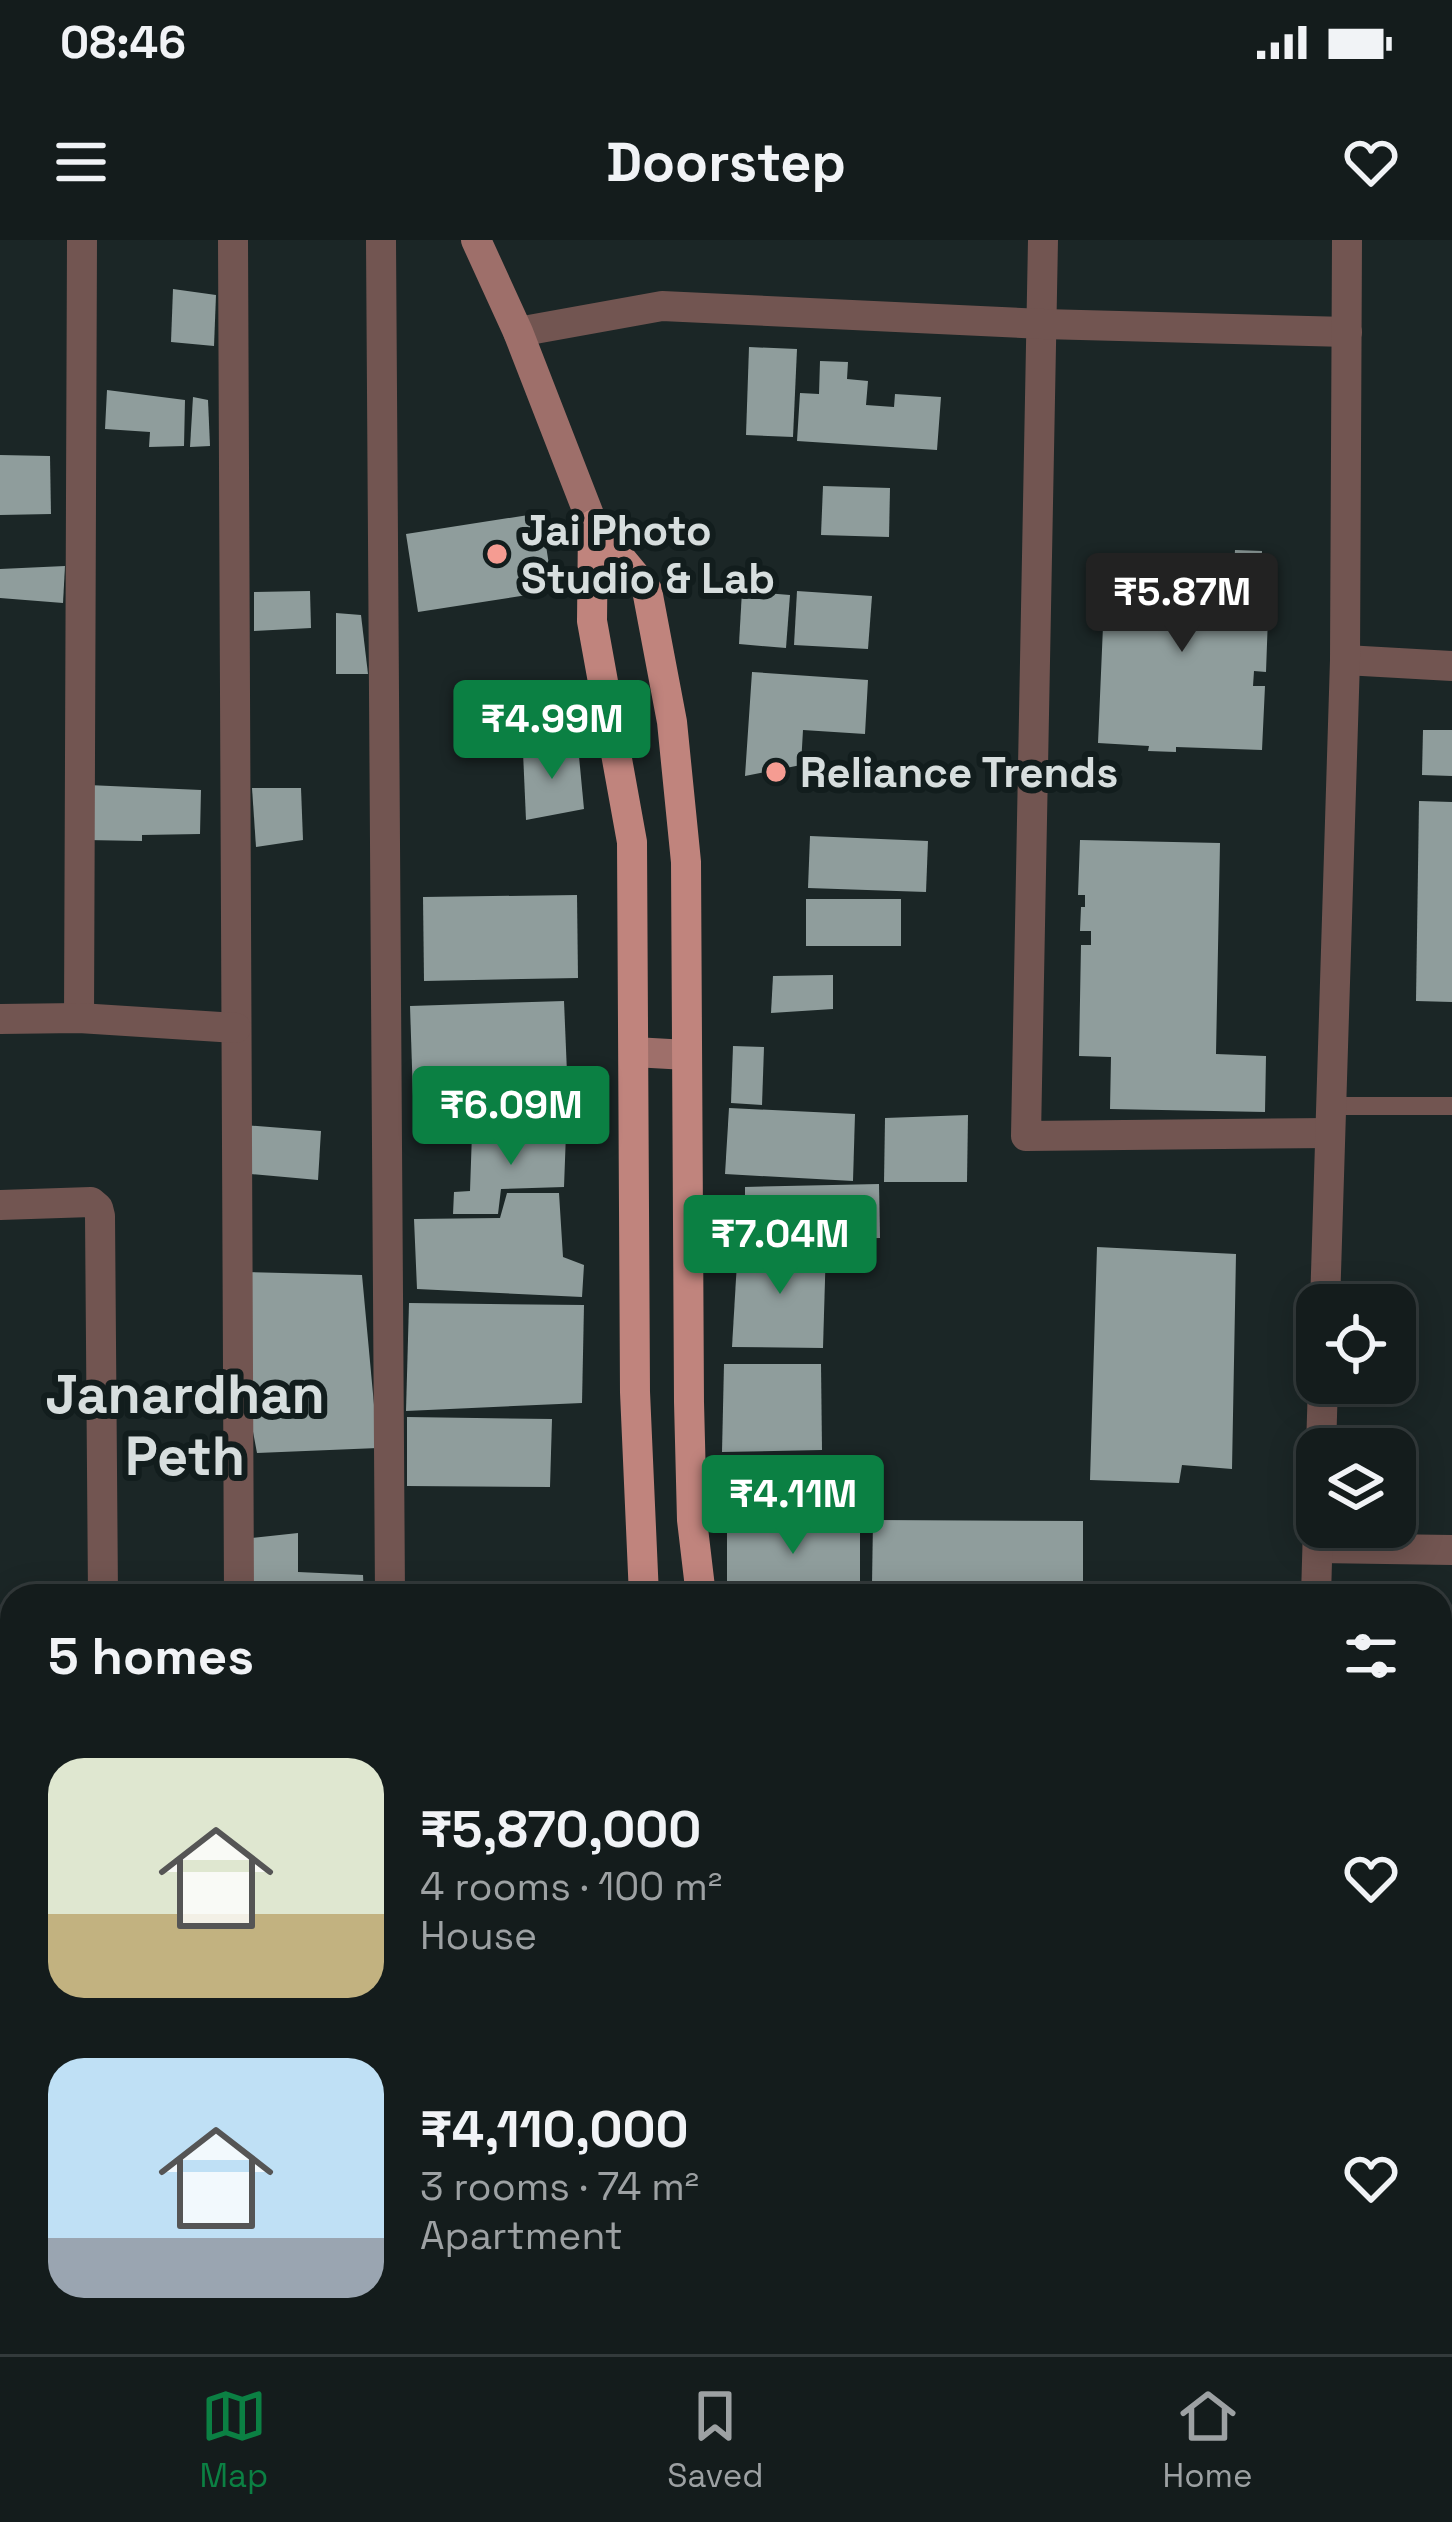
<!DOCTYPE html>
<html lang="en">
<head>
<meta charset="utf-8">
<style>
  body { margin:0; font-family:"Space Grotesk",sans-serif; background:#1d2525; color:#f1f3f6; height:100vh; display:flex; flex-direction:column; font-size:45px; white-space:nowrap }
  * { box-sizing:border-box; margin:0 }
  p { font-size:39px; color:#9da1a3 }
  .icon { flex:none; width:66px; height:66px; fill:none; stroke:currentColor; stroke-width:2; stroke-linecap:round; stroke-linejoin:round }
  .map { position:relative; flex:1; overflow:hidden }
  .sheet { position:absolute; left:0px; top:1344px; width:1452px; height:771px; display:flex; flex-direction:column; background:#141c1c; border-radius:36px 36px 0 0; box-shadow:0 6px 30px #0003,0 0 0 3px #333a3b }
  .sheet>* { flex:none }
  .fabs { position:absolute; left:1296px; top:1044px; display:grid; gap:24px }
  .fabs a { display:grid; place-items:center; width:120px; height:120px; border-radius:24px; background:#141c1c; box-shadow:0 6px 30px #0003,0 0 0 3px #333a3b; font-size:60px }
  .price { position:absolute; translate:-50% -102px; padding:0 27px; border-radius:12px; background:#0b8043; color:#fff; font-size:39px; line-height:78px; filter:drop-shadow(0 3px 6px #0008) }
  .price::after { content:''; position:absolute; left:50%; top:72px; width:36px; height:27px; margin-left:-18px; background:inherit; clip-path:polygon(0 0,100% 0,50% 100%) }
  .price.current { background:#222; color:#fff }
  ul { padding:0; list-style:none }
  li { display:flex; align-items:center; gap:36px; height:300px; padding:0 48px }
  li span { display:grid; place-items:center; flex:none; width:336px; height:240px; border-radius:36px; color:#555 }
  li>.icon { margin-inline-start:auto }
  span .icon { width:144px; height:144px; fill:#fffc; stroke-width:1 }
  li b { font-size:51px }
  h2 { display:flex; justify-content:space-between; align-items:center; height:144px; padding:0 48px; font-size:51px }
  .status { display:flex; justify-content:space-between; align-items:center; height:84px; padding:0 60px; background:#141c1c; direction:ltr }
  .status svg { height:33px; fill:currentColor }
  header { display:flex; justify-content:space-between; align-items:center; height:156px; padding:0 48px; background:#141c1c; font-size:54px; font-weight:600 }
  .tabs { display:flex; justify-content:space-around; align-items:center; height:168px; border-top:3px solid #333a3b; background:#141c1c; font-size:33px; color:#9da1a3 }
  .tabs a { display:grid; justify-items:center; gap:6px }
  .tabs .current { color:#0b8043 }
  .map>svg:first-child { display:block }
  .building { fill:#8f9d9c }
  .lines { fill:none; stroke-linecap:round; stroke-linejoin:round }
  .lane { stroke:#725551; stroke-width:18 }
  .street { stroke:#725551; stroke-width:30 }
  .secondary { stroke:#9e6f6a; stroke-width:30 }
  .primary { stroke:#c0847d; stroke-width:30 }
  .poi-dot { fill:#f59c92; stroke:#121d1d; stroke-width:4.5 }
  .labels { text-anchor:middle; stroke-width:12; stroke-linejoin:round; paint-order:stroke }
  .poi-label { font-size:42px; font-weight:bold; fill:#d7dede; stroke:#121d1d; text-anchor:start }
  .district-label { font-size:54px; font-weight:bold; fill:#d7dede; stroke:#121d1d }
</style>
</head>
<body>
<div class="status"><b>08:46</b><svg viewBox="0 0 49 12"><path d="M0 12V9h3v3zM5 12V6h3v6zM10 12V3h3v9zM15 12V0h3v12zM26 1h20v11H26zM47 4h2v5h-2z"/></svg></div>
<header><svg class="icon" aria-label="menu" viewBox="0 0 24 24"><path d="M4 6h16M4 12h16M4 18h16"/></svg>Doorstep<svg class="icon" aria-label="heart" viewBox="0 0 24 24"><path d="M12 20l-8-8c-3-5 5-10 8-4 3-6 11-1 8 4z"/></svg></header>
<div class="map">
<svg width="1452" height="2114" viewBox="0 0 1452 2114">
  <rect width="100%" height="100%" fill="#1b2626"/>
  <g class="building">
    <path d="M173 49 216 55 214 106 171 102Z"/>
    <path d="M749 107 797 109 793 197 746 195Z"/>
    <path d="M820 121 848 122 847 139 868 141 866 165 894 167 895 154 941 157 937 210 797 201 800 153 819 154Z"/>
    <path d="M107 150 185 160 184 206 149 207 150 192 105 189Z"/>
    <path d="M193 157 208 160 210 206 190 207Z"/>
    <path d="M0 215 50 216 51 274 0 275Z"/>
    <path d="M823 246 890 248 889 297 821 295Z"/>
    <path d="M541 273 553 351 418 372 406 294Z"/>
    <path d="M1235 310 1262 311 1260 376H1268L1266 432 1254 431 1253 446H1265L1262 510 1176 507V512L1148 511 1149 506 1098 503 1106 316 1209 320 1208 343 1233 345Z"/>
    <path d="M65 326 63 363 0 358V329Z"/>
    <path d="M310 351 311 388 254 391V352Z"/>
    <path d="M742 351 790 355 786 408 739 404Z"/>
    <path d="M797 351 872 356 868 409 794 405Z"/>
    <path d="M336 373 361 375 368 434H336Z"/>
    <path d="M752 432 868 440 865 494 803 490 801 525 745 536Z"/>
    <path d="M1423 490H1452V536L1422 535Z"/>
    <path d="M578 506 584 569 526 580 523 512Z"/>
    <path d="M88 545 201 550 200 594 142 595V601L86 600Z"/>
    <path d="M252 548H301L303 600 256 607Z"/>
    <path d="M1419 561 1452 562V762L1416 761Z"/>
    <path d="M810 596 928 601 926 652 808 648Z"/>
    <path d="M1080 600 1220 603 1216 814 1266 816 1265 872 1110 869 1111 817 1079 816 1081 705H1091V691H1080L1081 667H1085V655H1078Z"/>
    <path d="M577 655 578 738 424 741 423 657Z"/>
    <rect x="806" y="659" width="95" height="47"/>
    <path d="M833 735V769L771 773 773 736Z"/>
    <path d="M564 761 569 881 414 887 410 766Z"/>
    <path d="M733 806 764 807 762 865 731 863Z"/>
    <path d="M729 868 855 874 853 941 725 934Z"/>
    <path d="M968 875 967 942H884L885 878Z"/>
    <path d="M243 885 321 891 318 940 239 933Z"/>
    <path d="M472 893H566L564 947 501 949 498 974H453L454 952 470 951Z"/>
    <path d="M879 944 880 998 745 1001V947Z"/>
    <path d="M507 953H559L563 1017 584 1025 582 1057 417 1049 414 979 500 978Z"/>
    <path d="M738 1005 826 1006 823 1108 732 1107Z"/>
    <path d="M1097 1007 1236 1014 1232 1229 1182 1225 1179 1243 1090 1240Z"/>
    <path d="M244 1032 362 1035 378 1208 257 1213 247 1160Z"/>
    <path d="M409 1063 584 1065 582 1163 406 1171Z"/>
    <path d="M724 1124H821L822 1210 722 1212Z"/>
    <path d="M407 1177 552 1179 550 1247 407 1246Z"/>
    <path d="M727 1277 860 1278V1356H727Z"/>
    <path d="M873 1280 1083 1281V1345L872 1344Z"/>
    <path d="M298 1293V1332L363 1335 364 1356H250L252 1298Z"/>
    <path d="M881 2103H1065L1066 2114H953L952 2106 938 2108 939 2114H883Z"/>
    <path d="M1076 2103H1216L1217 2107 1179 2114H1078Z"/>
  </g>
  <g class="lines">
    <path class="lane" d="M1331 866H1452"/>
    <g class="street">
      <path d="M233 0 239 1356"/>
      <path d="M381 0 390 1356"/>
      <path d="M1043 0 1026 896 1330 893"/>
      <path d="M518 92 662 66 1043 84 1347 92"/>
      <path d="M1345 420 1452 426"/>
      <path d="M79 778 82 0"/>
      <path d="M0 779 79 778 236 788"/>
      <path d="M0 965 91 962 98 968 100 976 103 1356"/>
      <path d="M1325 1065 1345 420 1347 0"/>
      <path d="M1321 1209 1323 1143"/>
      <path d="M1318 1308 1452 1310"/>
      <path d="M1316 1356 1318 1287"/>
      <path d="M1440 1543 1452 1544"/>
      <path d="M1440 1667 1452 1663"/>
      <path d="M0 1720H12"/>
    </g>
    <g class="secondary">
      <path d="M476 0 518 92 593 285"/>
      <path d="M634 812 687 815"/>
      <path d="M1440 1792 1452 1801"/>
      <path d="M1440 1922 1452 1931"/>
      <path d="M372 2114 396 2103"/>
      <path d="M600 2114 623 2103"/>
    </g>
    <g class="primary">
      <path d="M593 285 647 350 672 482 686 622 689 1162 692 1280 701 1356"/>
      <path d="M593 285 592 381 632 602 635 1152 644 1356"/>
      <path d="M1440 1836 1452 1846"/>
      <path d="M1440 1883 1452 1893"/>
      <path d="M759 2103 761 2114"/>
      <path d="M830 2103 832 2114"/>
      <path d="M421 2114 444 2103"/>
      <path d="M505 2114 528 2103"/>
    </g>
  </g>
  <g class="poi-dot">
    <circle cx="497" cy="314" r="12"/>
    <circle cx="776" cy="532" r="12"/>
  </g>
  <g class="labels">
    <g class="poi-label">
      <text x="521" y="305">Jai Photo<tspan x="521" dy="48">Studio &amp; Lab</tspan></text>
      <text x="800" y="547">Reliance Trends</text>
    </g>
    <g class="district-label">
      <text x="185" y="1173">Janardhan<tspan x="185" dy="62">Peth</tspan></text>
    </g>
  </g>
</svg>
<div class="fabs">
<a><svg class="icon" aria-label="locate" viewBox="0 0 24 24"><circle cx="12" cy="12" r="6"/><path d="M12 2v4M12 18v4M2 12h4M18 12h4"/></svg></a>
<a><svg class="icon" aria-label="layers" viewBox="0 0 24 24"><path d="M12 4l9 5-9 5-9-5zM3 14l9 5 9-5"/></svg></a>
</div>
<b class="price current" style="left:1182px;top:415px">₹5.87M</b>
<b class="price" style="left:552px;top:542px">₹4.99M</b>
<b class="price" style="left:511px;top:928px">₹6.09M</b>
<b class="price" style="left:780px;top:1057px">₹7.04M</b>
<b class="price" style="left:793px;top:1317px">₹4.11M</b>
<section class="sheet">
<h2>5 homes<svg class="icon" aria-label="filters" viewBox="0 0 24 24"><path d="M4 7h16M4 17h16"/><circle cx="9" cy="7" r="2"/><circle cx="15" cy="17" r="2"/></svg></h2>
<ul>
<li><span style="background:linear-gradient(#dfe7d0 65%,#c2b280 0)"><svg class="icon" aria-label="home" viewBox="0 0 24 24"><path d="M3 11l9-7 9 7M6 9v11h12V9"/></svg></span><div><b>₹5,870,000</b><p>4 rooms · 100 m²</p><p>House</p></div><svg class="icon" aria-label="heart" viewBox="0 0 24 24"><path d="M12 20l-8-8c-3-5 5-10 8-4 3-6 11-1 8 4z"/></svg></li>
<li><span style="background:linear-gradient(#bfe0f5 75%,#9aa5b1 0)"><svg class="icon" aria-label="home" viewBox="0 0 24 24"><path d="M3 11l9-7 9 7M6 9v11h12V9"/></svg></span><div><b>₹4,110,000</b><p>3 rooms · 74 m²</p><p>Apartment</p></div><svg class="icon" aria-label="heart" viewBox="0 0 24 24"><path d="M12 20l-8-8c-3-5 5-10 8-4 3-6 11-1 8 4z"/></svg></li>
</ul>
</section>
</div>
<nav class="tabs">
<a class="current"><svg class="icon" aria-label="map" viewBox="0 0 24 24"><path d="M3 6l6-2 6 2 6-2v14l-6 2-6-2-6 2zM9 4v14M15 6v14"/></svg>Map</a>
<a><svg class="icon" aria-label="saved" viewBox="0 0 24 24"><path d="M7 4h10v16l-5-4-5 4z"/></svg>Saved</a>
<a><svg class="icon" aria-label="home" viewBox="0 0 24 24"><path d="M3 11l9-7 9 7M6 9v11h12V9"/></svg>Home</a>
</nav>
</body>
</html>
